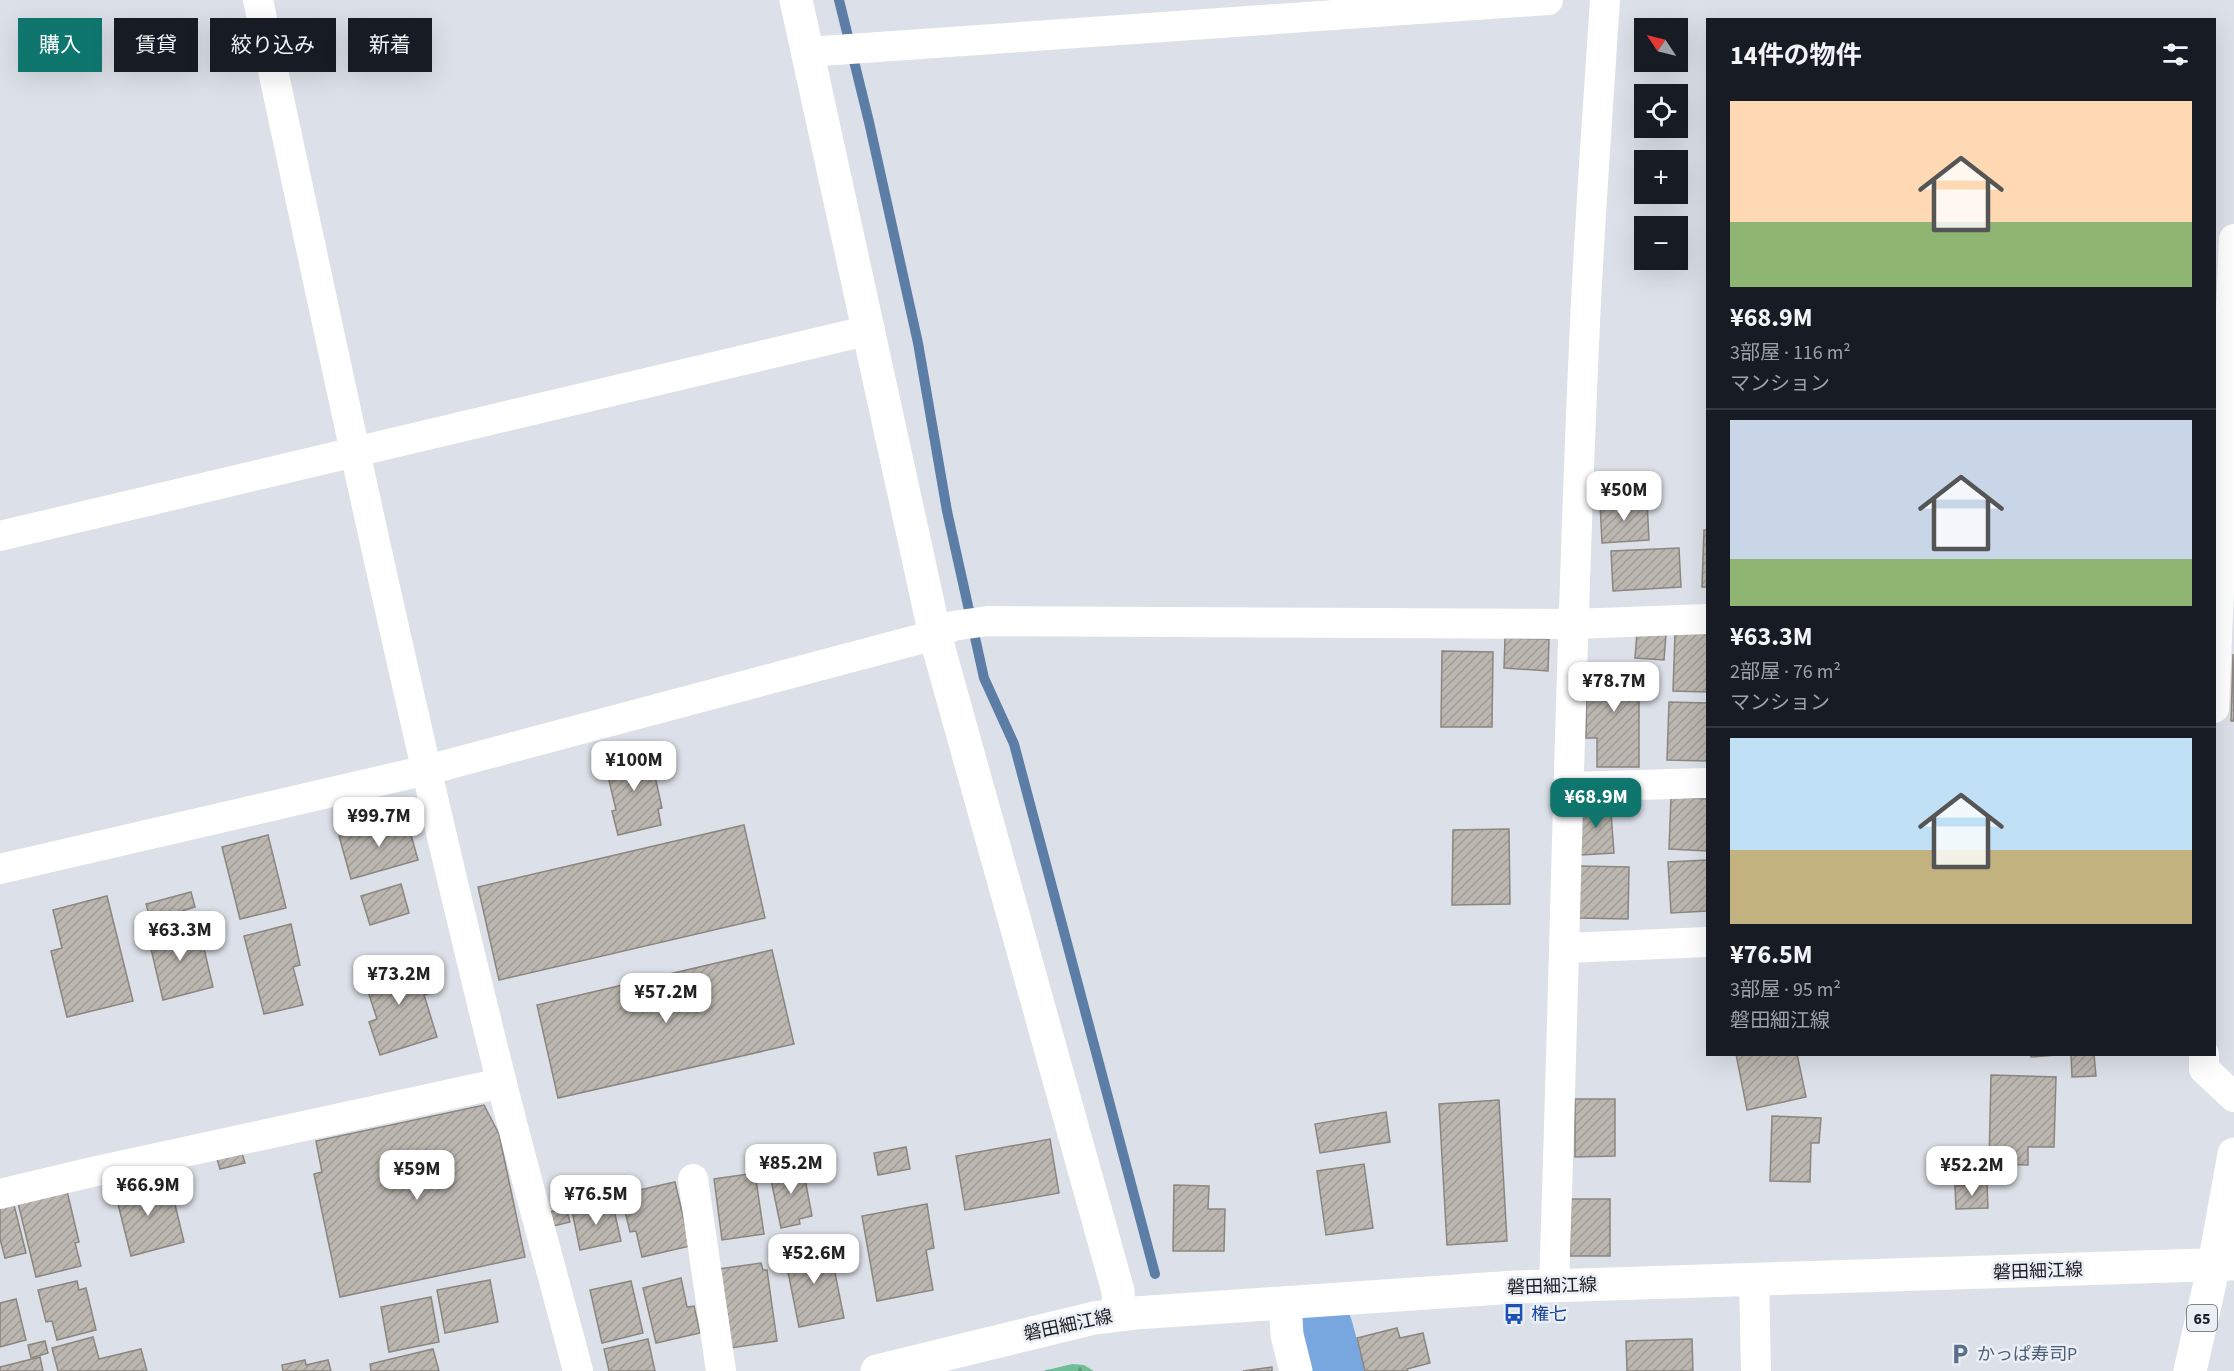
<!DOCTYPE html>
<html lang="ja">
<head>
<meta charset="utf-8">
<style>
  body { margin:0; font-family:"Source Sans 3","Noto Sans JP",sans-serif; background:#242831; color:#f1f3f6; height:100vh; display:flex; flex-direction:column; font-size:22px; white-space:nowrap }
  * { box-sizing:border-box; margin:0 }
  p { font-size:20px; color:#9ea1a6 }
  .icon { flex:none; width:33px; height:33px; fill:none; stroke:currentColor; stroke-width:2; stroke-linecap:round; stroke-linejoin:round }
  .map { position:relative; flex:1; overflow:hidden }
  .side { position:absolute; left:1706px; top:18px; width:510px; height:1038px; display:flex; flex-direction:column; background:#171b24; border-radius:0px; box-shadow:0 6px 24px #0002 }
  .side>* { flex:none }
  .hud { position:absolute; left:18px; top:18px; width:570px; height:54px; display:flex; gap:12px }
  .needle { width:39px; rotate:305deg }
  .tools { position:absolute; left:1634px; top:18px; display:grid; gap:12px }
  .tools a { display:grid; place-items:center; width:54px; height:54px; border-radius:0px; background:#171b24; box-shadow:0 6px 24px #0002; font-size:30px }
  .price { position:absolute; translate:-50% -51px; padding:0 14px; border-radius:12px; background:#fff; color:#222; font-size:20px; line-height:39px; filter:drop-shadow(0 2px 3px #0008) }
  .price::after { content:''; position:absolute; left:50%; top:36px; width:18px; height:14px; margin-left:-9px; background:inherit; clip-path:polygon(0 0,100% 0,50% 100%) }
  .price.active { background:#0f766e; color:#fff }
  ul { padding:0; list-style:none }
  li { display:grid; align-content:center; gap:12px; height:318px; padding:0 24px }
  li+li { border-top:2px solid #363941 }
  li span { display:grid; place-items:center; height:186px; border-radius:0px; color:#555 }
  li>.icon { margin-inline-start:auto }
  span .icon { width:108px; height:108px; fill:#fffc; stroke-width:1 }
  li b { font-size:26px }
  h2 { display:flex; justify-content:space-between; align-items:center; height:72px; padding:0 24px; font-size:26px }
  .pill { padding:0 21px; border-radius:0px; background:#171b24; box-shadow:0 6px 24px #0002; font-size:21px; line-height:54px }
  .pill.active { background:#0f766e; color:#fff }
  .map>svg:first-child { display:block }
  .forest { fill:url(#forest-firs) }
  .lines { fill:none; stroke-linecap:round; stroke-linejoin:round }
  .stream { stroke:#5c7da6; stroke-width:10 }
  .river { stroke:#78a6df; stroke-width:64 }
  .building { fill:url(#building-hatch); stroke:#8b8680; stroke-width:1.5 }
  .minor { stroke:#fff; stroke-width:30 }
  .tertiary { stroke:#fff; stroke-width:33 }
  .secondary { stroke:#fff; stroke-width:33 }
  .primary { stroke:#fff; stroke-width:33 }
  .labels { text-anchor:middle; stroke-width:5; stroke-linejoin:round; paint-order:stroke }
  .shield { fill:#eaeef5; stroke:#5a5c60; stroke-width:1.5 }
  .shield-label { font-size:16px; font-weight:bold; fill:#1c1d20 }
  .street-label { font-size:18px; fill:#1c1d20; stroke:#eaeef5 }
  .transit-label { font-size:18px; fill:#164399; stroke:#eaeef5; text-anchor:start }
  .service-label { font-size:18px; fill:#4e5e75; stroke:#eaeef5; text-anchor:start }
</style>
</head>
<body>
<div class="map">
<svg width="2234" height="1371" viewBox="0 0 2234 1371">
  <defs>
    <pattern id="forest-firs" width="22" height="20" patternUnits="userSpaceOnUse" patternTransform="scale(1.5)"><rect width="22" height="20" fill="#6fbe97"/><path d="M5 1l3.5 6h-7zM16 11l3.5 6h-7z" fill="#5a9a7b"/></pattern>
    <pattern id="building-hatch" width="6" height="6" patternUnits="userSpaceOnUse" patternTransform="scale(1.5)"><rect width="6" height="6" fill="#bbb6af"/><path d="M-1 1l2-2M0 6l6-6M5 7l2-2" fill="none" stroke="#a09c96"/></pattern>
  </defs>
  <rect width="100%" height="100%" fill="#dce0e8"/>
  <path class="forest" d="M1072 1364 1084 1365 1094 1371H1043Z"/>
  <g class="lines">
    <path class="stream" d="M839 0 869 122 918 343 947 511 984 678 1014 744 1155 1274"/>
    <path class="river" d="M1321 1329 1332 1371"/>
  </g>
  <g class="building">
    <path d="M1647 501 1649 540 1602 543 1600 503Z"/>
    <path d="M1704 530H1707V587H1702Z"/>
    <path d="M1679 548 1681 587 1613 591 1611 551Z"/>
    <path d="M1637 632 1666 634 1664 660 1635 658Z"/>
    <path d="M1675 633H1707V692L1673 691Z"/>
    <path d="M1505 638 1549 639 1548 671 1504 668Z"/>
    <path d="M1442 651 1493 652 1492 727H1441Z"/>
    <path d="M2233 654 2234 721H2231Z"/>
    <path d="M1587 664H1639V767H1597V738H1586Z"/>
    <path d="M1669 702 1707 703V761L1667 760Z"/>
    <path d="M649 749 662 808 658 809 661 825 618 835 612 811 616 810 604 759Z"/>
    <path d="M1671 797 1707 799V851L1669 849Z"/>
    <path d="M1610 800 1614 853 1581 855 1578 813 1589 812 1588 802Z"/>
    <path d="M406 817 418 860 351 879 339 836Z"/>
    <path d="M744 825 765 918 499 980 478 887Z"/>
    <path d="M1509 829 1510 904 1452 905 1453 830Z"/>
    <path d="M268 835 286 908 240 919 222 847Z"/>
    <path d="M1707 860V911L1671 913 1668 862Z"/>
    <path d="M1578 866 1629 867 1628 919 1577 918Z"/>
    <path d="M401 884 409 913 370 925 361 896Z"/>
    <path d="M191 892 195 907 182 911 185 924 154 932 146 904Z"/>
    <path d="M107 896 133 1001 67 1017 51 951 62 948 53 910Z"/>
    <path d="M198 923 213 987 163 1000 148 936Z"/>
    <path d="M291 924 300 965 293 967 303 1005 264 1014 244 936Z"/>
    <path d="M772 950 794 1044 558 1098 537 1005Z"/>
    <path d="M412 957 419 978 427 975 432 993 424 995 437 1037 380 1055 369 1022 377 1019 362 973Z"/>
    <path d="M1736 1054H1797L1806 1097 1747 1110Z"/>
    <path d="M2031 1054H2069L2031 1057Z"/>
    <path d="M2071 1054H2094L2096 1076 2072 1077Z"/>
    <path d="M1991 1075 2056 1077 2054 1147H2028V1165L1989 1164Z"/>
    <path d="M1575 1099H1615V1156L1575 1157Z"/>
    <path d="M1499 1100 1507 1241 1447 1245 1439 1104Z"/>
    <path d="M484 1105 499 1134 525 1257 340 1297 314 1174 322 1172 316 1141Z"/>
    <path d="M1386 1112 1390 1142 1320 1153 1315 1124Z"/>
    <path d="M1772 1116 1821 1118 1819 1143H1811L1810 1182 1770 1181Z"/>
    <path d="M1050 1139 1059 1193 965 1210 956 1156Z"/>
    <path d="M906 1147 910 1169 878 1175 874 1153Z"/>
    <path d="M242 1153 245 1163 220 1169 217 1159Z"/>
    <path d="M802 1163 812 1216 799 1219 800 1224 781 1228 769 1170Z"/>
    <path d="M1364 1164 1373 1228 1326 1235 1317 1171Z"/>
    <path d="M755 1173 764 1234 722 1240 714 1179Z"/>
    <path d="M159 1177 164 1198 173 1196 184 1242 131 1256 114 1188Z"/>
    <path d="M675 1182 690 1246 642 1257 636 1231 630 1232 621 1194Z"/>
    <path d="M1987 1184 1988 1208 1956 1209 1955 1186Z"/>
    <path d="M1174 1185 1209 1186 1208 1209H1225L1224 1251H1173Z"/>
    <path d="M67 1191 79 1242 75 1243 81 1266 36 1277 18 1203Z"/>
    <path d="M1571 1199H1610V1256H1570Z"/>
    <path d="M612 1201 621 1241 580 1250 572 1211Z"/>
    <path d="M927 1204 934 1248 926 1250 933 1290 877 1301 862 1216Z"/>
    <path d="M14 1205 26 1253 5 1258 0 1239V1208Z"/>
    <path d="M566 1208 570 1222 549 1227 546 1213Z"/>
    <path d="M829 1243 844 1318 799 1327 784 1252Z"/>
    <path d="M761 1263 763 1270H767L777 1341 731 1348 719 1269Z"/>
    <path d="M681 1278 687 1307 694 1306 700 1333 656 1343 643 1288Z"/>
    <path d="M490 1280 498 1322 445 1333 437 1290Z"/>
    <path d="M77 1281 79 1290 86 1288 96 1330 57 1340 52 1321 46 1322 38 1290Z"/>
    <path d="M631 1281 643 1333 602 1343 590 1290Z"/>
    <path d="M431 1297 439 1342 389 1352 381 1307Z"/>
    <path d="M16 1299 26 1340 0 1347V1303Z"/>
    <path d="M1397 1328 1400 1338 1423 1333 1430 1363 1407 1369 1408 1371H1365L1357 1338Z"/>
    <path d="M93 1337 99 1359 141 1349 147 1371H58L52 1348Z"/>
    <path d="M648 1339 655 1371H609L604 1349Z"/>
    <path d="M1692 1339 1693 1371H1627L1626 1341Z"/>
    <path d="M45 1341 48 1353 31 1358 28 1345Z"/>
    <path d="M433 1349 439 1371H371L370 1364Z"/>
    <path d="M40 1357 43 1371H0V1367Z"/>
    <path d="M305 1360 306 1365 328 1360 331 1371H283L282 1365Z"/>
    <path d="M1272 1367V1371H1243Z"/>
  </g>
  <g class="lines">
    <g class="minor">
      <path d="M258 0C335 362 412 725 502 1084 526 1180 553 1275 578 1371"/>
      <path d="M807 52 1548 0"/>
      <path d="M0 536 870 330"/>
      <path d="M2214 708 2234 239"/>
      <path d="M1568 787 1707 783"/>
      <path d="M0 869 427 770 935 635 953 626 988 621 1573 624 1707 619"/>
      <path d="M1566 948 1707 942"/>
      <path d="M2204 1054V1069L2234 1097"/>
      <path d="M693 1179 721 1371"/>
      <path d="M0 1194 92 1172 502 1083"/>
      <path d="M1754 1279 1756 1371"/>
      <path d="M1554 1286C1565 965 1570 644 1585 323 1590 215 1598 108 1605 0"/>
    </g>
    <g class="tertiary">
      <path d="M796 0 935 635 1118 1291 1119 1314"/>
      <path d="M1285 1303 1287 1335 1296 1371"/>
    </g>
    <path class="secondary" d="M877 1371 1094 1318 1135 1313 1515 1287 2234 1264"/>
    <path class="primary" d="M2190 1371 2214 1265 2234 1154"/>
  </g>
  <defs>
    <symbol id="bus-bare" viewBox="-9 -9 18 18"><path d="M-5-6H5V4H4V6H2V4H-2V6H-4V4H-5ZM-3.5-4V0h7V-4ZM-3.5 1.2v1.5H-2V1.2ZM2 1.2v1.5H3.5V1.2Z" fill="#1a4fb4" stroke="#eaeef5" stroke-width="2.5" paint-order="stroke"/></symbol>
    <symbol id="parking-bare" viewBox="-9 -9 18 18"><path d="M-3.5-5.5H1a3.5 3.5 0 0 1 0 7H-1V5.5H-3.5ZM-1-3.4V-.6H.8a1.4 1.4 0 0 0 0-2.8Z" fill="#5c6f8a" stroke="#eaeef5" stroke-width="2.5" paint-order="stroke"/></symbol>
  </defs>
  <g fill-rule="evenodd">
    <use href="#bus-bare" x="1499" y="1299" width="30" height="30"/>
    <use href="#parking-bare" x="1945" y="1339" width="30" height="30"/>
  </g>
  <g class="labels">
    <rect class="shield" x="2187" y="1305" width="30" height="26" rx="4.5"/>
    <g class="shield-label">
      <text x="2202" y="1324">65</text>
    </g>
    <g class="street-label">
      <text transform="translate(2038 1271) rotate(-2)" y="6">磐田細江線</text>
      <text transform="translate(1552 1286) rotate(-2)" y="6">磐田細江線</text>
      <text transform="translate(1068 1325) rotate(-12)" y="6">磐田細江線</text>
    </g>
    <g class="transit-label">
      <text x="1531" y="1320">権七</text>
    </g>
    <g class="service-label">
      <text x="1977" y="1360">かっぱ寿司P</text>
    </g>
  </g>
</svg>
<div class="tools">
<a><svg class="needle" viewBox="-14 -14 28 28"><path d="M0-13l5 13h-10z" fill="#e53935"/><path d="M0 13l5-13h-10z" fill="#9ea1a6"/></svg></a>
<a><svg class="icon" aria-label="locate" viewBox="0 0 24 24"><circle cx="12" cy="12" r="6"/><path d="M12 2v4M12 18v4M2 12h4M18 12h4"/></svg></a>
<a>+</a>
<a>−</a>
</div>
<b class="price" style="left:1624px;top:522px">¥50M</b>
<b class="price" style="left:1614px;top:713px">¥78.7M</b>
<b class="price" style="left:634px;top:792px">¥100M</b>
<b class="price active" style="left:1596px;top:829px">¥68.9M</b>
<b class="price" style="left:379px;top:848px">¥99.7M</b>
<b class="price" style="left:180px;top:962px">¥63.3M</b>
<b class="price" style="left:399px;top:1006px">¥73.2M</b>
<b class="price" style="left:666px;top:1024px">¥57.2M</b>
<b class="price" style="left:791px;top:1195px">¥85.2M</b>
<b class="price" style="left:1972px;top:1197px">¥52.2M</b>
<b class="price" style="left:417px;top:1201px">¥59M</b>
<b class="price" style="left:148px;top:1217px">¥66.9M</b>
<b class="price" style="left:596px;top:1226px">¥76.5M</b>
<b class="price" style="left:814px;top:1285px">¥52.6M</b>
<div class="hud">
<a class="pill active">購入</a>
<a class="pill">賃貸</a>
<a class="pill">絞り込み</a>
<a class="pill">新着</a>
</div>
<section class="side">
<h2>14件の物件<svg class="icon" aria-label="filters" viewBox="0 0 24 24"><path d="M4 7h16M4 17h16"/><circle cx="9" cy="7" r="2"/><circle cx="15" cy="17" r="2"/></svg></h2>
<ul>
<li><span style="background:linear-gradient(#ffd9b3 65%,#8fb573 0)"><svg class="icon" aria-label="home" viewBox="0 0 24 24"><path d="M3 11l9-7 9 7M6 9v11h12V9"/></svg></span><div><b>¥68.9M</b><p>3部屋 · 116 m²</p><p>マンション</p></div></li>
<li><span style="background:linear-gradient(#c9d6e8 75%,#8fb573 0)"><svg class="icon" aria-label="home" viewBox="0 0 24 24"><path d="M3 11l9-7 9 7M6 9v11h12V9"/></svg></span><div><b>¥63.3M</b><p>2部屋 · 76 m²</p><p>マンション</p></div></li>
<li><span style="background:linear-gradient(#bfe0f5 60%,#c2b280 0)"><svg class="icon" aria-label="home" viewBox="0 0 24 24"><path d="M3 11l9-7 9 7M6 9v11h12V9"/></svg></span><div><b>¥76.5M</b><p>3部屋 · 95 m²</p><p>磐田細江線</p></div></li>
</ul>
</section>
</div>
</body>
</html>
